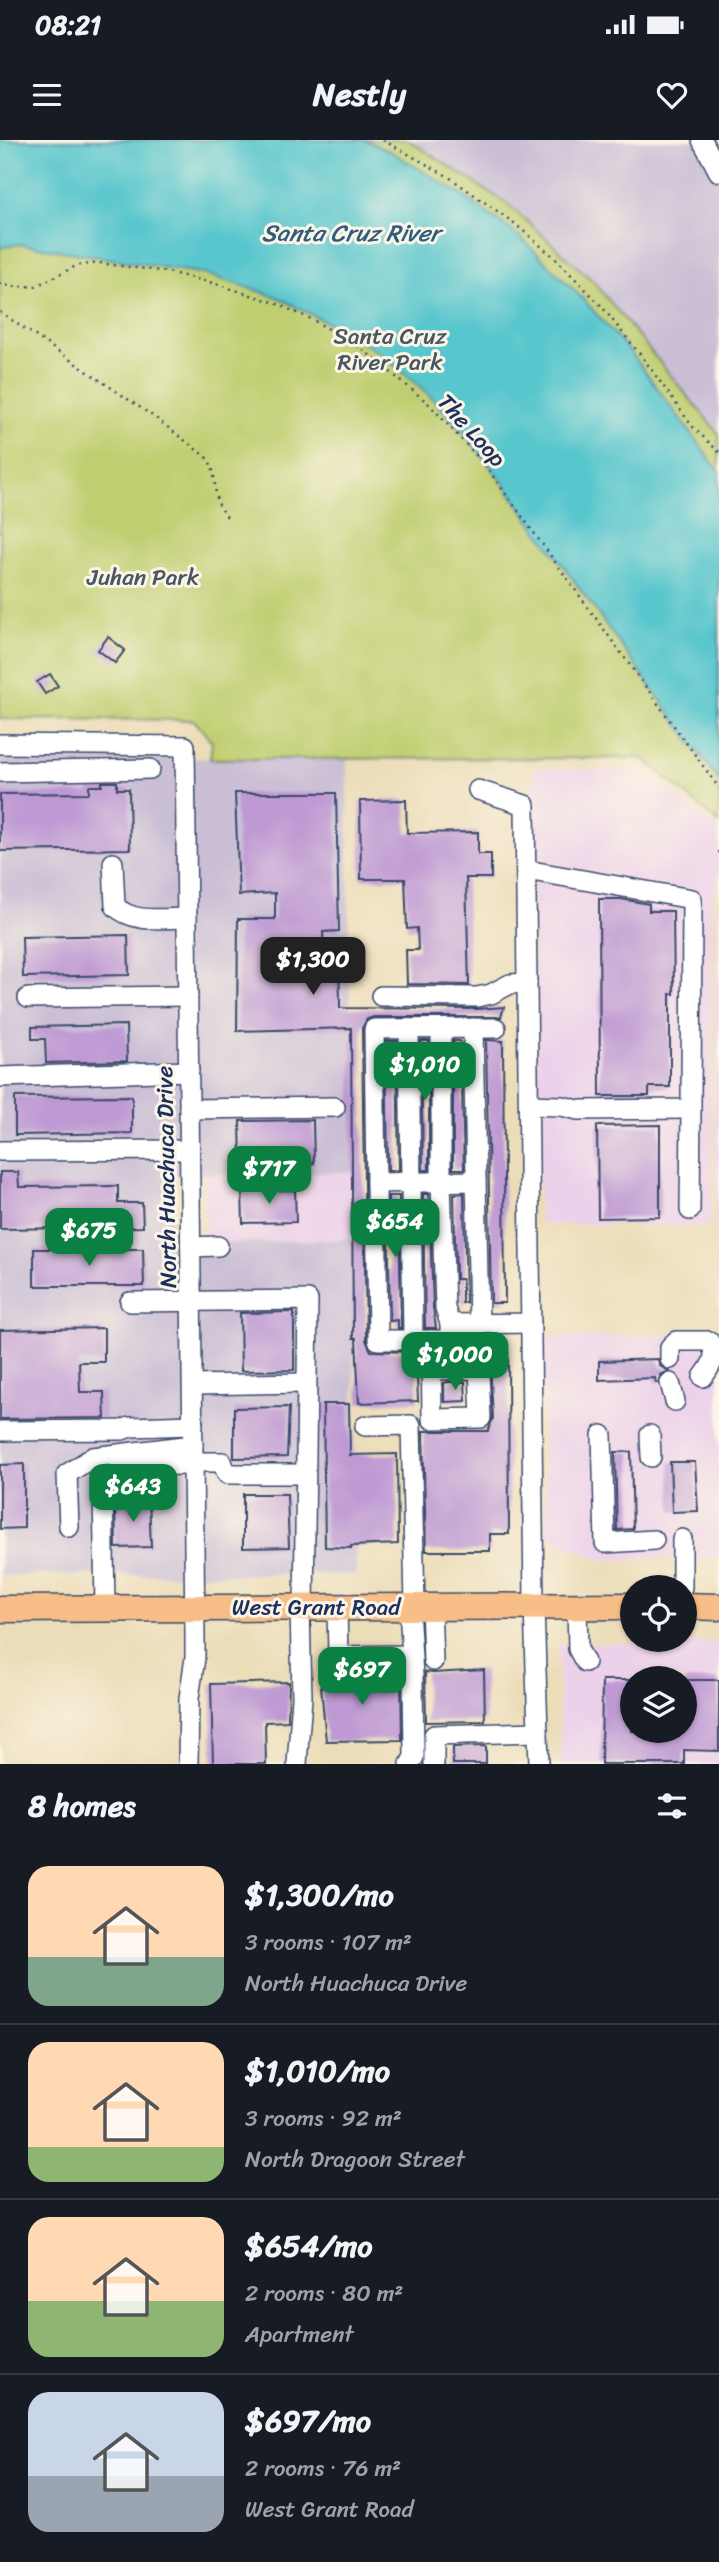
<!DOCTYPE html>
<html lang="en">
<head>
<meta charset="utf-8">
<style>
  body { margin:0; font-family:Sriracha,sans-serif; background:#242831; color:#f1f3f6; height:100vh; display:flex; flex-direction:column; font-size:26px; white-space:nowrap }
  * { box-sizing:border-box; margin:0 }
  p { font-size:23px; color:#9ea1a6 }
  .icon { flex:none; width:38px; height:38px; fill:none; stroke:currentColor; stroke-width:2; stroke-linecap:round; stroke-linejoin:round }
  .map { position:relative; height:1624px; overflow:hidden }
  .details { display:flex; flex-direction:column; background:#171b24; flex:1 }
  .details>* { flex:none }
  .fabs { position:absolute; left:620px; top:1435px; display:grid; gap:14px }
  .fabs a { display:grid; place-items:center; width:77px; height:77px; border-radius:50%; background:#171b24; box-shadow:0 2px 5px #0004; font-size:35px }
  .price { position:absolute; translate:-50% -60px; padding:0 16px; border-radius:14px; background:#0b8043; color:#fff; font-size:23px; line-height:46px; filter:drop-shadow(0 2px 4px #0008) }
  .price::after { content:''; position:absolute; left:50%; top:42px; width:21px; height:16px; margin-left:-10px; background:inherit; clip-path:polygon(0 0,100% 0,50% 100%) }
  .price.on { background:#222; color:#fff }
  ul { padding:0; list-style:none }
  li { display:flex; align-items:center; gap:21px; height:175px; padding:0 28px }
  li+li { border-top:2px solid #363941 }
  li span { display:grid; place-items:center; flex:none; width:196px; height:140px; border-radius:21px; color:#555 }
  li>.icon { margin-inline-start:auto }
  span .icon { width:84px; height:84px; fill:#fffc; stroke-width:1 }
  li b { font-size:30px }
  h2 { display:flex; justify-content:space-between; align-items:center; height:84px; padding:0 28px; font-size:30px }
  .status { display:flex; justify-content:space-between; align-items:center; height:49px; padding:0 35px; background:#171b24; direction:ltr }
  .status svg { height:19px; fill:currentColor }
  header { display:flex; justify-content:space-between; align-items:center; height:91px; padding:0 28px; background:#171b24; font-size:32px; font-weight:800 }
  .map>svg:first-child { display:block }
  .built { fill:#ecd1ea; fill-rule:evenodd }
  .industrial { fill:#cbbfd5 }
  .green { fill:#bfce70; stroke:#6d7e67; stroke-width:2 }
  .water { fill:#59c6cd; stroke:#3a7a96; stroke-width:2 }
  .building { fill:#be99d3 }
  .lines { fill:none; stroke-linecap:round; stroke-linejoin:round }
  .minor-casing { stroke:#3a496c; stroke-width:22 }
  .major-casing { stroke:#3a496c; stroke-width:29 }
  .path { stroke:#3a496c; stroke-width:2.5; stroke-dasharray:2 5; stroke-linecap:butt }
  .minor { stroke:#fff; stroke-width:19 }
  .major { stroke:#f7be87; stroke-width:26 }
  .labels { text-anchor:middle; stroke-width:6; stroke-linejoin:round; paint-order:stroke }
  .park-label { font-size:23px; fill:#445762; stroke:#fcf5e5 }
  .street-label { font-size:23px; fill:#1b2f5e; stroke:#fcf5e5 }
  .water-label { font-size:24px; font-style:italic; fill:#2e5c7f; stroke:#fcf5e5 }
</style>
</head>
<body>
<div class="status"><b>08:21</b><svg viewBox="0 0 49 12"><path d="M0 12V9h3v3zM5 12V6h3v6zM10 12V3h3v9zM15 12V0h3v12zM26 1h20v11H26zM47 4h2v5h-2z"/></svg></div>
<header><svg class="icon" aria-label="menu" viewBox="0 0 24 24"><path d="M4 6h16M4 12h16M4 18h16"/></svg>Nestly<svg class="icon" aria-label="heart" viewBox="0 0 24 24"><path d="M12 20l-8-8c-3-5 5-10 8-4 3-6 11-1 8 4z"/></svg></header>
<div class="map">
<svg width="719" height="1624" viewBox="0 0 719 1624">
  <rect width="100%" height="100%" fill="#fcf5e5"/>
  <filter id="ink" filterUnits="userSpaceOnUse"><feTurbulence type="fractalNoise" baseFrequency=".0143" numOctaves="2"/><feDisplacementMap in="SourceGraphic" scale="14" xChannelSelector="R" yChannelSelector="G"/><feConvolveMatrix kernelMatrix="1 2 1 2 8 2 1 2 1" color-interpolation-filters="sRGB"/></filter>
  <filter id="wash" filterUnits="userSpaceOnUse"><feTurbulence type="fractalNoise" baseFrequency=".00686" numOctaves="4" result="noise"/><feDisplacementMap in="SourceGraphic" scale="28" xChannelSelector="R" yChannelSelector="G"/><feGaussianBlur stdDeviation="1.57" result="paint"/><feColorMatrix in="noise" values="0 0 0 0 0 0 0 0 0 0 0 0 0 0 0 0 0 1.4 0 .05"/><feComposite in="paint" operator="in"/></filter>
  <g filter="url(#wash)">
    <rect width="100%" height="100%" fill="#ecddb9"/>
    <g class="built">
      <path d="M533 629 641 630 719 690V739L711 765V1086L540 1084 532 727Z"/>
      <path d="M716 766H719V1417L600 1420 547 1396 541 1198 719 1194 714 976Z"/>
      <path d="M352 1032 353 1099 206 1103 204 1035Z"/>
      <path d="M719 1502V1624H561L558 1504ZM632 1538H684V1591H632Z"/>
    </g>
    <g class="industrial">
      <path d="M408 0H719V294L592 140 508 64Z"/>
      <path d="M0 618 347 619 352 1032 172 1035 174 1105 353 1099 356 1434 0 1435Z"/>
    </g>
    <path class="green" d="M0 0H408L508 64 592 140 719 294V683L643 618 210 619 212 602 194 580 0 579Z"/>
    <path class="water" d="M0 0H365L390 11 462 55 518 95 583 159 631 213 719 331V641L501 340 460 288 426 252 381 214 344 191 277 157 205 134 19 104 0 108Z"/>
    <g id="blocks">
      <g class="building">
        <path d="M108 497 125 510 115 523 98 510Z"/>
        <path d="M50 534 58 546 45 554 37 542Z"/>
        <path d="M102 642H117V649H129L130 709 0 711V654L89 653V646H102Z"/>
        <path d="M235 653H336L339 791 323 792 324 811H339L340 868 477 869 504 867 501 877H374L367 879 362 888 366 1200 371 1211 416 1212 418 1261 359 1263 356 1198H353L351 888 237 891 238 779H275V753L239 755Z"/>
        <path d="M406 660 407 693 478 692V714H491V738H466L469 845 407 844 406 810H418L417 788 407 789 405 739H361L360 661Z"/>
        <path d="M599 759H621L649 764V771H673L674 854H670V947H649V956H600Z"/>
        <path d="M128 795 129 835 23 837 22 797Z"/>
        <path d="M126 885 127 921 46 923 45 899H32V887Z"/>
        <path d="M486 900 503 901 505 1163H491Z"/>
        <path d="M386 901H397L399 1030 388 1031Z"/>
        <path d="M421 901H429V1030H423Z"/>
        <path d="M453 901H460L461 905 464 1029H453Z"/>
        <path d="M132 956V993L15 995V957Z"/>
        <path d="M313 980 314 1023 241 1025 240 981Z"/>
        <path d="M660 985V1077L598 1078 597 986Z"/>
        <path d="M0 1032H18L19 1047 118 1046V1063H142L143 1087 0 1089Z"/>
        <path d="M295 1050 296 1082 243 1083 242 1051Z"/>
        <path d="M464 1053 466 1163H462V1139H456L454 1054Z"/>
        <path d="M423 1054H429L433 1168 436 1188H425Z"/>
        <path d="M388 1056H399L401 1188H398V1180L390 1181Z"/>
        <path d="M34 1109H143L144 1146H34Z"/>
        <path d="M294 1172V1230L241 1231 240 1173Z"/>
        <path d="M104 1188V1222H79L80 1252H104L105 1278 0 1279V1190Z"/>
        <path d="M462 1196H488L489 1213 508 1212 509 1394H490V1411H426L423 1291H488L493 1278 490 1223 487 1218 462 1217Z"/>
        <path d="M658 1219 660 1226 669 1231 661 1235 658 1243H656L655 1238 599 1240V1221Z"/>
        <path d="M448 1242H465L466 1261 444 1262V1243Z"/>
        <path d="M323 1264H349L350 1315 397 1314 398 1404 351 1406V1408L325 1407Z"/>
        <path d="M289 1267 287 1317 234 1318V1268Z"/>
        <path d="M615 1312H631L633 1389 617 1390Z"/>
        <path d="M670 1322H695L698 1371 672 1372Z"/>
        <path d="M24 1324V1388L0 1389V1325Z"/>
        <path d="M243 1354H287L289 1407 243 1408Z"/>
        <path d="M149 1359 151 1407 116 1408 115 1360Z"/>
        <path d="M484 1530 485 1581 426 1582 425 1532 433 1533Z"/>
        <path d="M320 1535H401L402 1600 326 1601Z"/>
        <path d="M602 1540H632V1591H684V1540H719V1611L684 1610V1624H601Z"/>
        <path d="M289 1542 288 1581 265 1582 266 1624H213L211 1544Z"/>
        <path d="M486 1606V1624H453V1607Z"/>
      </g>
    </g>
  </g>
  <g filter="url(#ink)">
    <use href="#blocks" fill-opacity="0" stroke="#3a496c" stroke-width="2"/>
    <g class="lines">
      <defs>
        <g id="minor">
          <path d="M702 0 719 32"/>
          <path d="M0 604 185 606 195 1496V1518L189 1558 188 1624"/>
          <path d="M0 632 150 629"/>
          <path d="M478 650 525 665 534 1466 539 1624"/>
          <path d="M113 723 115 766C133 784 163 778 187 778"/>
          <path d="M526 730 692 759 691 969 578 970 562 966 529 965"/>
          <path d="M381 856 477 857 491 854 510 844 527 843"/>
          <path d="M28 858 188 856"/>
          <path d="M473 888 479 1184"/>
          <path d="M496 888 374 889 378 1200H450V1184L531 1183"/>
          <path d="M409 889 413 1200"/>
          <path d="M441 889V1041L445 1168 450 1184"/>
          <path d="M0 937 189 931"/>
          <path d="M189 969 335 967"/>
          <path d="M0 1011 190 1010"/>
          <path d="M376 1043 476 1041"/>
          <path d="M690 1070 691 969"/>
          <path d="M191 1107 218 1106"/>
          <path d="M130 1162 308 1160 304 1467"/>
          <path d="M670 1219V1207L676 1201H709C719 1215 712 1225 703 1237"/>
          <path d="M431 1230 479 1229 481 1278 432 1279 431 1200"/>
          <path d="M670 1243 675 1261"/>
          <path d="M193 1245 306 1243"/>
          <path d="M365 1286 411 1285 415 1466"/>
          <path d="M0 1291 122 1290 130 1287 193 1285"/>
          <path d="M602 1295 605 1403 654 1400"/>
          <path d="M650 1295 651 1317"/>
          <path d="M194 1322H222L227 1334H305"/>
          <path d="M69 1387 67 1334 93 1317 193 1305"/>
          <path d="M682 1399V1447"/>
          <path d="M409 1466 413 1536 414 1617 410 1624"/>
          <path d="M431 1466 433 1521"/>
          <path d="M577 1466 578 1509 585 1522"/>
          <path d="M337 1467 338 1516 411 1515"/>
          <path d="M105 1468 103 1345 122 1326 194 1325"/>
          <path d="M297 1624 302 1558 300 1467"/>
          <path d="M434 1624V1595L538 1592"/>
        </g>
        <g id="major">
          <path d="M684 1466 719 1467"/>
          <path d="M0 1469 632 1466"/>
        </g>
      </defs>
      <use href="#minor" class="minor-casing"/>
      <use href="#major" class="major-casing"/>
      <g class="path">
        <path d="M383 0 449 37 514 83 555 118 598 162 643 218 692 286 719 312"/>
        <path d="M0 144 18 147 36 146 76 126 99 123 168 132 213 143 273 162 311 179 361 208 428 263 484 324 719 648"/>
        <path d="M0 172 157 279 206 317C221 334 208 356 227 377"/>
        <path d="M718 712H719"/>
      </g>
      <use href="#minor" class="minor"/>
      <use href="#major" class="major"/>
    </g>
  </g>
  <g class="labels">
    <g class="park-label">
      <text x="390" y="204">Santa Cruz<tspan x="390" dy="26">River Park</tspan></text>
      <text x="143" y="445">Juhan Park</text>
    </g>
    <g class="street-label">
      <text transform="translate(472 290) rotate(48)" y="8">The Loop</text>
      <text transform="translate(166 1037) rotate(-91)" y="8">North Huachuca Drive</text>
      <text x="316" y="1475">West Grant Road</text>
    </g>
    <g class="water-label">
      <text x="351" y="101">Santa Cruz River</text>
    </g>
  </g>
</svg>
<div class="fabs">
<a><svg class="icon" aria-label="locate" viewBox="0 0 24 24"><circle cx="12" cy="12" r="6"/><path d="M12 2v4M12 18v4M2 12h4M18 12h4"/></svg></a>
<a><svg class="icon" aria-label="layers" viewBox="0 0 24 24"><path d="M12 4l9 5-9 5-9-5zM3 14l9 5 9-5"/></svg></a>
</div>
<b class="price on" style="left:313px;top:857px">$1,300</b>
<b class="price" style="left:425px;top:962px">$1,010</b>
<b class="price" style="left:269px;top:1066px">$717</b>
<b class="price" style="left:395px;top:1119px">$654</b>
<b class="price" style="left:89px;top:1128px">$675</b>
<b class="price" style="left:455px;top:1252px">$1,000</b>
<b class="price" style="left:133px;top:1384px">$643</b>
<b class="price" style="left:362px;top:1567px">$697</b>
</div>
<section class="details">
<h2>8 homes<svg class="icon" aria-label="filters" viewBox="0 0 24 24"><path d="M4 7h16M4 17h16"/><circle cx="9" cy="7" r="2"/><circle cx="15" cy="17" r="2"/></svg></h2>
<ul>
<li><span style="background:linear-gradient(#ffd9b3 65%,#7fa58c 0)"><svg class="icon" aria-label="home" viewBox="0 0 24 24"><path d="M3 11l9-7 9 7M6 9v11h12V9"/></svg></span><div><b>$1,300/mo</b><p>3 rooms · 107 m²</p><p>North Huachuca Drive</p></div></li>
<li><span style="background:linear-gradient(#ffd9b3 75%,#8fb573 0)"><svg class="icon" aria-label="home" viewBox="0 0 24 24"><path d="M3 11l9-7 9 7M6 9v11h12V9"/></svg></span><div><b>$1,010/mo</b><p>3 rooms · 92 m²</p><p>North Dragoon Street</p></div></li>
<li><span style="background:linear-gradient(#ffd9b3 60%,#8fb573 0)"><svg class="icon" aria-label="home" viewBox="0 0 24 24"><path d="M3 11l9-7 9 7M6 9v11h12V9"/></svg></span><div><b>$654/mo</b><p>2 rooms · 80 m²</p><p>Apartment</p></div></li>
<li><span style="background:linear-gradient(#c9d6e8 60%,#9aa5b1 0)"><svg class="icon" aria-label="home" viewBox="0 0 24 24"><path d="M3 11l9-7 9 7M6 9v11h12V9"/></svg></span><div><b>$697/mo</b><p>2 rooms · 76 m²</p><p>West Grant Road</p></div></li>
</ul>
</section>
</body>
</html>
